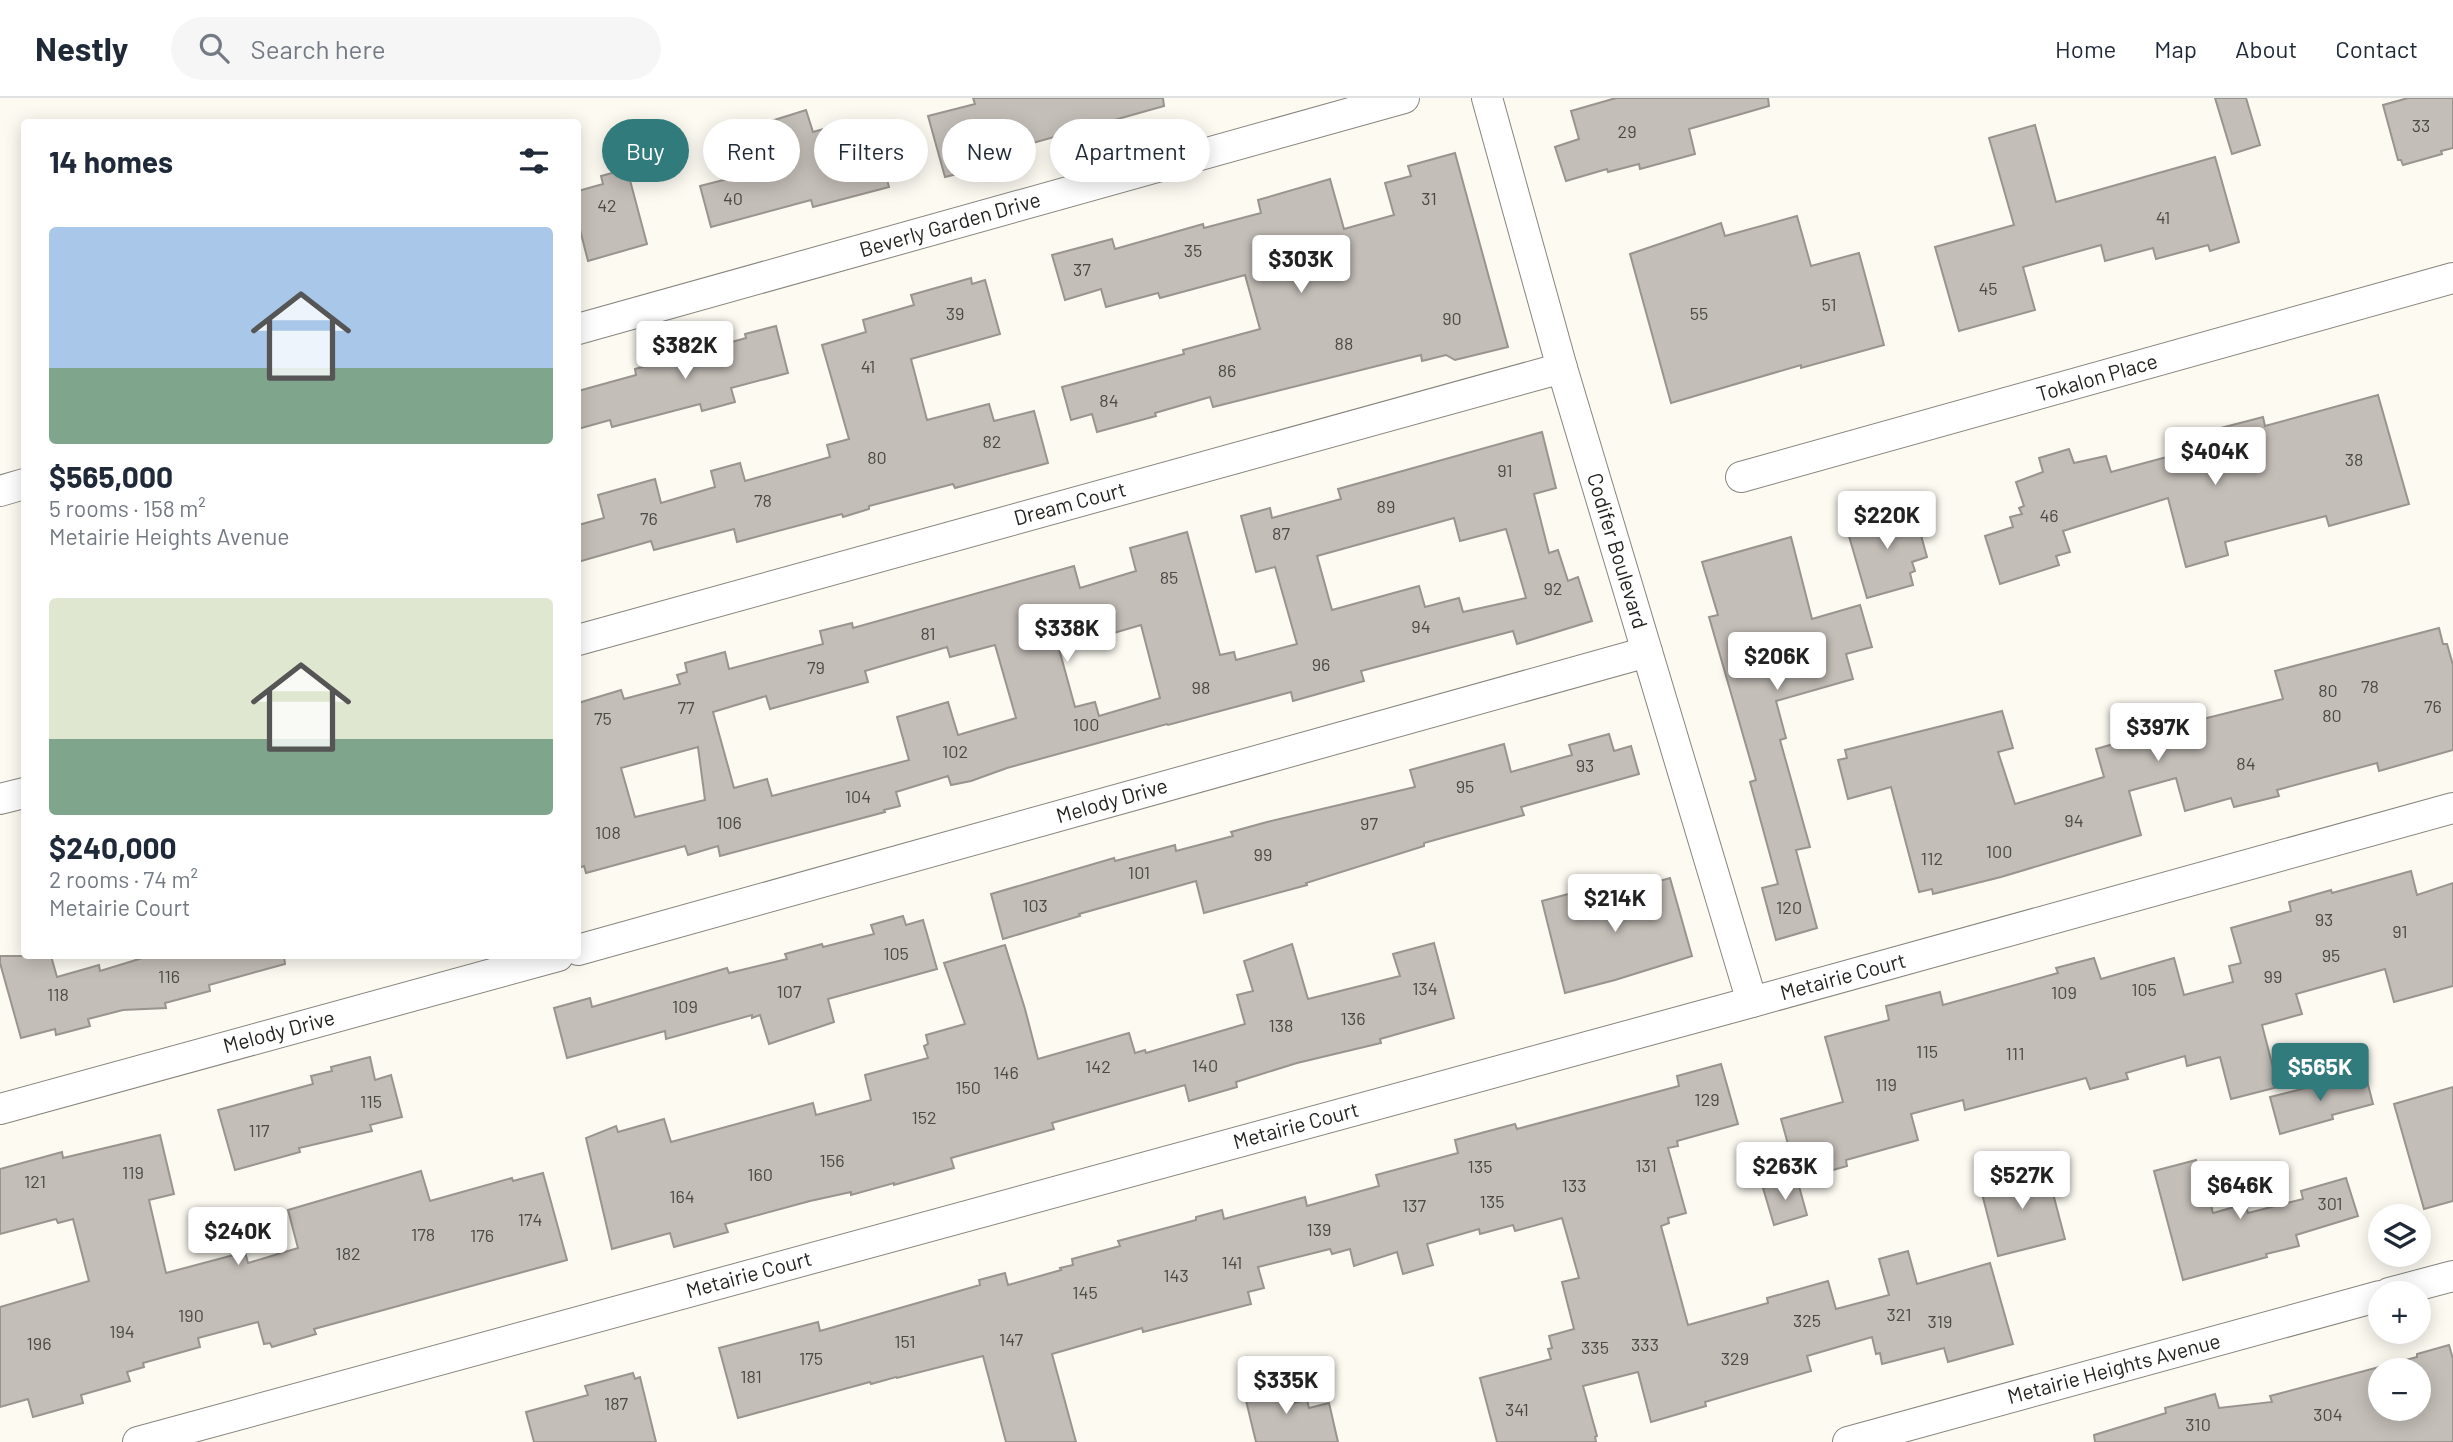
<!DOCTYPE html>
<html lang="en">
<head>
<meta charset="utf-8">
<style>
  body { margin:0; font-family:Barlow,sans-serif; background:#f6f6f7; color:#1f2937; height:100vh; display:flex; flex-direction:column; font-size:26px; white-space:nowrap }
  * { box-sizing:border-box; margin:0 }
  p { font-size:23px; color:#747a83 }
  .icon { flex:none; width:38px; height:38px; fill:none; stroke:currentColor; stroke-width:2; stroke-linecap:round; stroke-linejoin:round }
  .map { position:relative; flex:1; overflow:hidden }
  .details { position:absolute; left:21px; top:21px; width:560px; height:840px; display:flex; flex-direction:column; background:#fff; border-radius:7px; box-shadow:0 4px 18px #0003 }
  .details>* { flex:none }
  .banner { position:absolute; left:602px; top:21px; width:665px; height:63px; display:flex; gap:14px }
  .fabs { position:absolute; left:2368px; top:1106px; display:grid; gap:14px }
  .fabs a { display:grid; place-items:center; width:63px; height:63px; border-radius:50%; background:#fff; box-shadow:0 4px 18px #0003; font-size:35px }
  .price { position:absolute; translate:-50% -60px; padding:0 16px; border-radius:7px; background:#fff; color:#222; font-size:23px; line-height:46px; filter:drop-shadow(0 2px 4px #0008) }
  .price::after { content:''; position:absolute; left:50%; top:42px; width:21px; height:16px; margin-left:-10px; background:inherit; clip-path:polygon(0 0,100% 0,50% 100%) }
  .price.active { background:#327b7d; color:#fff }
  ul { padding:0; list-style:none }
  li { display:grid; align-content:center; gap:14px; height:371px; padding:0 28px }
  li span { display:grid; place-items:center; height:217px; border-radius:7px; color:#555 }
  li>.icon { margin-inline-start:auto }
  span .icon { width:126px; height:126px; fill:#fffc; stroke-width:1 }
  li b { font-size:30px }
  h2 { display:flex; justify-content:space-between; align-items:center; height:84px; padding:0 28px; font-size:30px }
  .tag { padding:0 24px; border-radius:32px; background:#fff; box-shadow:0 4px 18px #0003; font-size:24px; line-height:63px }
  .tag.active { background:#327b7d; color:#fff }
  header { display:flex; align-items:center; gap:42px; box-sizing:border-box; height:98px; padding:0 35px; background:#fff; border-bottom:2px solid #e0e1e3 }
  header strong { font-size:33px }
  nav { display:flex; gap:38px; margin-inline-start:auto; font-size:24px }
  .search { width:490px; height:63px; background:#f6f6f7; display:flex; align-items:center; gap:18px; box-sizing:border-box; padding:0 24px; border-radius:38px; color:#747a83; font-size:26px }
  .map>svg:first-child { display:block }
  .building { fill:#c4beb8; stroke:#9a948e; stroke-width:2; fill-rule:evenodd }
  .lines { fill:none; stroke-linecap:round; stroke-linejoin:round }
  .street-casing { stroke:#87857e; stroke-width:32 }
  .street { stroke:#fff; stroke-width:30 }
  .labels { text-anchor:middle; stroke-width:5; stroke-linejoin:round; paint-order:stroke }
  .number-label { font-size:18px; fill:#4c4a47 }
  .street-label { font-size:21px; fill:#242421; stroke:#fff }
</style>
</head>
<body>
<header>
<strong>Nestly</strong>
<div class="search"><svg class="icon" aria-label="search" viewBox="0 0 24 24"><circle cx="10" cy="10" r="6"/><path d="M15 15l6 6"/></svg>Search here</div>
<nav><a>Home</a><a>Map</a><a>About</a><a>Contact</a></nav>
</header>
<div class="map">
<svg width="2453" height="1344" viewBox="0 0 2453 1344">
  <rect width="100%" height="100%" fill="#fcfaf1"/>
  <g class="building">
    <path d="M973 0H1163L1164 8 1015 50 1018 61 945 79 928 18 975 6Z"/>
    <path d="M1616 0H1768L1769 8 1689 31 1695 56 1640 71 1639 66 1608 74 1607 71 1566 83 1555 49 1579 41 1571 13Z"/>
    <path d="M2215 0H2246L2260 47 2232 56Z"/>
    <path d="M2408 0H2453V50L2441 53 2442 56 2403 67 2401 62H2398L2383 7Z"/>
    <path d="M806 12 813 34 844 25 848 41 875 35 889 89 813 109 811 102 711 129 700 88 735 79 731 65 777 53 768 24Z"/>
    <path d="M2035 27 2056 104 2215 59 2239 144 2210 153 2208 147 2156 161 2153 150 2105 163 2101 147 2023 169 2035 212 1959 233 1935 149 2014 127 1989 40Z"/>
    <path d="M1455 55 1508 249 1455 262 1446 257 1422 263 1421 257 1213 309 1210 299 1155 315 1156 318 1097 334 1092 316 1071 322 1062 289 1184 256 1183 252 1260 231 1245 177 1160 200 1158 195 1106 209 1101 191 1065 202 1052 157 1112 141 1115 151 1203 126 1204 130 1261 115 1258 102 1330 81 1344 131 1394 117 1385 85 1411 78 1408 68Z"/>
    <path d="M627 71 647 146 588 163 578 124V93L603 86 601 78Z"/>
    <path d="M1797 118 1811 168 1859 155 1884 247 1801 270V267L1671 305 1630 156 1721 125 1725 138Z"/>
    <path d="M971 180 972 186 985 182 1000 236 911 261 927 322 989 306 994 323 1034 313 1048 365 955 390 953 386 869 408V411L843 419 842 416 737 444 734 431 654 452 651 443 578 464V427L604 420 598 397 655 381 661 405 715 389 711 373 740 365 745 383 830 359 827 347 849 341 822 247 866 234 863 222 914 207 911 197Z"/>
    <path d="M776 228 788 275 731 290 735 304 702 313 700 306 612 329 610 322 578 331V293L636 277 635 271 746 240 745 236Z"/>
    <path d="M2378 297 2409 406 2329 428 2326 418 2225 444 2228 457 2186 469 2168 400 2063 433 2070 454 2056 458 2059 467 2000 486 1985 438 2013 429 2010 419 2022 416 2019 410 2024 408 2016 384 2043 374 2039 360 2069 351 2074 365 2106 358 2111 374 2193 352 2190 338 2263 319 2265 328Z"/>
    <path d="M1542 334 1556 390 1534 396 1549 455 1558 452 1568 483 1578 479 1592 523 1517 546 1513 533 1361 573 1364 583 1293 603 1291 594 1168 627 1167 626 1007 670 971 683 951 687 948 678 896 694 900 708 884 712 885 714 720 758 718 748 688 757 685 748 586 775 584 768 578 770V605L621 592 624 601 680 586 677 577 687 574 685 565 725 554 729 571 823 546 820 533 852 525 853 530 1074 468 1080 490 1136 473 1130 450 1187 434 1220 557 1234 554 1236 562 1297 546 1275 469 1256 474 1241 418 1270 410 1272 420 1341 401 1338 391ZM1454 420 1460 443 1506 431 1526 500 1463 514 1459 500 1425 509 1419 488 1332 512 1317 458ZM1141 527 1160 600 1099 618 1095 604 1075 609 1059 551ZM995 547 1016 620 958 637 948 604 897 619 909 662 772 698 767 681 734 690 713 614 766 598 770 611 868 584 865 573 947 549 950 559ZM698 649 705 702 635 719 621 670Z"/>
    <path d="M1913 408 1927 459 1912 464 1915 473 1910 475 1913 487 1867 500 1846 428Z"/>
    <path d="M1791 439 1812 521 1860 507 1872 549 1846 556 1853 581 1776 603 1786 640 1780 642 1810 749 1796 752 1817 830 1776 842 1762 790 1778 786 1750 684 1756 682 1709 519 1718 517 1702 464Z"/>
    <path d="M2439 530 2443 546H2447L2453 567V652L2379 673 2377 665 2277 692 2279 698 2234 709 2231 700 2185 713 2176 680 2129 693 2141 737 2001 779 1933 796 1932 791 1919 794 1891 689 1848 701 1838 662 1847 660 1845 652 2002 613 2013 650 1998 654 2015 706 2104 679 2096 651 2183 626 2283 601 2275 573Z"/>
    <path d="M1609 636 1614 653 1631 648 1639 676 1521 709 1524 717 1424 745V748L1306 785 1307 787 1204 815 1196 783 1079 816 1080 818 1003 841 991 796 1114 760 1115 763 1175 747 1176 753 1233 738 1231 734 1267 724 1415 689 1410 672 1504 646 1511 674 1572 657 1569 647Z"/>
    <path d="M2411 773 2417 797 2453 785V888L2394 904 2385 871 2296 896 2302 916 2262 927 2278 989 2231 1001 2220 959 2187 968 2185 958 2126 975 2128 981 2090 991 2086 980 1965 1012 1963 1002 1911 1016 1918 1042 1846 1062 1847 1068 1798 1082 1781 1021 1843 1004 1825 939 1889 922 1886 908 1940 894 1943 907 2058 875 2056 870 2094 860 2101 881 2174 860 2184 897 2233 884 2229 868 2241 865 2231 830 2291 813 2289 804 2331 792 2332 795Z"/>
    <path d="M1670 780 1692 858 1615 882 1565 895 1542 803 1591 790 1594 802Z"/>
    <path d="M903 818 906 827 923 822 937 871 828 901 834 924 769 946 760 917 752 920V917L666 941 665 933 567 960 554 910 590 900 592 909 727 870 729 875 787 861 785 856 822 846 823 849 874 836 871 827Z"/>
    <path d="M1434 845 1454 920 1380 941 1381 945 1297 965 1236 984 1237 989 1189 1003 1185 987 1052 1025 1054 1031 951 1060 954 1070 894 1087V1085L851 1097V1094L810 1103 725 1126 728 1134 674 1149 670 1135 612 1151 586 1040 616 1028 618 1034 664 1021 671 1044 813 1005 816 1017 871 1002 865 977 928 960 924 948 928 946 926 937 965 926 944 865 1005 847 1025 911 1038 961 1129 935 1135 955 1145 952 1146 955 1245 926 1237 897 1253 893 1244 863 1292 846 1308 901 1400 878 1393 856Z"/>
    <path d="M0 858H51L57 879 99 867 100 873 149 858H284L285 866 209 887 210 893 165 905 166 910 123 912 88 921 90 928 56 937 55 931 21 940 0 865Z"/>
    <path d="M370 959 375 982 391 977 402 1019 370 1027 372 1033 299 1050 300 1054 235 1072 218 1012 313 986 311 978 332 973 331 969Z"/>
    <path d="M1721 966 1738 1026 1677 1043 1678 1048 1668 1050 1686 1115 1668 1120 1669 1125 1661 1128 1688 1227 1768 1205 1767 1200 1828 1183 1836 1211 1889 1197 1879 1161 1908 1153 1917 1186 1990 1165 2013 1246 1948 1264 1944 1250 1882 1266 1880 1255 1876 1256 1872 1239 1807 1258 1811 1273 1705 1304 1706 1308 1651 1324 1638 1274 1583 1288 1597 1338 1595 1339 1596 1344H1497L1480 1280 1551 1261 1548 1251 1552 1250 1549 1238 1574 1231 1562 1184 1579 1180 1562 1120 1515 1133 1513 1127 1480 1136 1479 1131 1427 1146 1433 1167 1403 1176 1397 1154 1354 1168 1350 1151 1332 1156 1330 1151 1258 1169 1264 1190 1248 1194 1251 1206 1143 1234 1142 1230 1052 1256 1076 1344H1006L983 1258 897 1280 896 1279 871 1286 870 1284 738 1320 719 1250 818 1224 820 1233 980 1187 979 1182 1005 1175 1008 1187 1061 1172 1060 1170 1073 1167 1072 1161 1120 1148 1118 1143 1196 1122V1119L1222 1112 1224 1121 1305 1099 1307 1108 1379 1088 1376 1077 1458 1055 1455 1042 1515 1026 1517 1031 1679 988 1677 978Z"/>
    <path d="M2365 975 2373 1006 2332 1017 2333 1021 2280 1036 2270 999Z"/>
    <path d="M2453 989V1103L2424 1111 2394 1006Z"/>
    <path d="M160 1037 174 1096 149 1102 166 1175 245 1154 248 1165 298 1150 288 1112 421 1073 430 1103 512 1080 513 1083 543 1075 567 1162 314 1231 316 1236 272 1249 270 1245 264 1246 258 1224 198 1240 200 1249 143 1265 144 1269 127 1274 130 1283 81 1297 83 1305 33 1319 28 1301 0 1309V1209L89 1183 73 1121 58 1125 56 1121 0 1136V1071L62 1054 63 1060Z"/>
    <path d="M2196 1062 2201 1081 2204 1080 2213 1115 2245 1106 2248 1115 2303 1101 2301 1093 2346 1080 2358 1118 2296 1137 2299 1148 2266 1156 2267 1159 2183 1182 2154 1073Z"/>
    <path d="M2046 1069 2065 1141 1998 1158 1979 1084Z"/>
    <path d="M1797 1081 1807 1117 1774 1127 1763 1090Z"/>
    <path d="M2449 1247 2453 1261V1344H2095L2094 1337 2166 1315 2165 1310 2215 1296 2219 1310 2272 1304 2270 1298 2417 1259V1256ZM2380 1272H2418V1311H2380Z"/>
    <path d="M633 1275 635 1281 640 1279 656 1344H534L526 1314 588 1297 585 1288Z"/>
    <path d="M1275 1277 1283 1307 1307 1302 1309 1310 1329 1305 1338 1344H1256L1242 1286Z"/>
  </g>
  <g class="lines">
    <defs>
      <g id="street">
        <path d="M1487 0 1562 270 1752 904"/>
        <path d="M578 231 1404 0"/>
        <path d="M1741 379 2453 180"/>
        <path d="M0 393 24 386"/>
        <path d="M578 542 1562 270"/>
        <path d="M0 701 24 695"/>
        <path d="M578 852 1647 554"/>
        <path d="M0 1011 558 858"/>
        <path d="M2389 1195 2453 1178"/>
        <path d="M138 1344 1752 904 2453 710"/>
        <path d="M1848 1344 2380 1198"/>
      </g>
    </defs>
    <use href="#street" class="street-casing"/>
    <use href="#street" class="street"/>
  </g>
  <g class="labels">
    <g class="number-label">
      <text x="2421" y="34">33</text>
      <text x="1627" y="40">29</text>
      <text x="733" y="107">40</text>
      <text x="1429" y="107">31</text>
      <text x="607" y="114">42</text>
      <text x="2163" y="126">41</text>
      <text x="1193" y="159">35</text>
      <text x="1082" y="178">37</text>
      <text x="1988" y="197">45</text>
      <text x="1829" y="213">51</text>
      <text x="955" y="222">39</text>
      <text x="1699" y="222">55</text>
      <text x="1452" y="227">90</text>
      <text x="1344" y="252">88</text>
      <text x="868" y="275">41</text>
      <text x="1227" y="279">86</text>
      <text x="1109" y="309">84</text>
      <text x="992" y="350">82</text>
      <text x="877" y="366">80</text>
      <text x="2354" y="368">38</text>
      <text x="1505" y="379">91</text>
      <text x="763" y="409">78</text>
      <text x="1386" y="415">89</text>
      <text x="2049" y="424">46</text>
      <text x="649" y="427">76</text>
      <text x="1281" y="442">87</text>
      <text x="1169" y="486">85</text>
      <text x="1553" y="497">92</text>
      <text x="1421" y="535">94</text>
      <text x="928" y="542">81</text>
      <text x="1321" y="573">96</text>
      <text x="816" y="576">79</text>
      <text x="2370" y="595">78</text>
      <text x="1201" y="596">98</text>
      <text x="2328" y="599">80</text>
      <text x="2433" y="615">76</text>
      <text x="686" y="616">77</text>
      <text x="2332" y="624">80</text>
      <text x="603" y="627">75</text>
      <text x="1086" y="633">100</text>
      <text x="955" y="660">102</text>
      <text x="2246" y="672">84</text>
      <text x="1585" y="674">93</text>
      <text x="1465" y="695">95</text>
      <text x="858" y="705">104</text>
      <text x="2074" y="729">94</text>
      <text x="729" y="731">106</text>
      <text x="1369" y="732">97</text>
      <text x="608" y="741">108</text>
      <text x="1999" y="760">100</text>
      <text x="1263" y="763">99</text>
      <text x="1932" y="767">112</text>
      <text x="1139" y="781">101</text>
      <text x="1035" y="814">103</text>
      <text x="1789" y="816">120</text>
      <text x="2324" y="828">93</text>
      <text x="2400" y="840">91</text>
      <text x="896" y="862">105</text>
      <text x="2331" y="864">95</text>
      <text x="169" y="885">116</text>
      <text x="2273" y="885">99</text>
      <text x="1425" y="897">134</text>
      <text x="2144" y="898">105</text>
      <text x="789" y="900">107</text>
      <text x="2064" y="901">109</text>
      <text x="58" y="903">118</text>
      <text x="685" y="915">109</text>
      <text x="1353" y="927">136</text>
      <text x="1281" y="934">138</text>
      <text x="1927" y="960">115</text>
      <text x="2015" y="962">111</text>
      <text x="1205" y="974">140</text>
      <text x="1098" y="975">142</text>
      <text x="1006" y="981">146</text>
      <text x="1886" y="993">119</text>
      <text x="968" y="996">150</text>
      <text x="1707" y="1008">129</text>
      <text x="371" y="1010">115</text>
      <text x="924" y="1026">152</text>
      <text x="259" y="1039">117</text>
      <text x="832" y="1069">156</text>
      <text x="1646" y="1074">131</text>
      <text x="1480" y="1075">135</text>
      <text x="133" y="1081">119</text>
      <text x="760" y="1083">160</text>
      <text x="35" y="1090">121</text>
      <text x="1574" y="1094">133</text>
      <text x="682" y="1105">164</text>
      <text x="1492" y="1110">135</text>
      <text x="2330" y="1112">301</text>
      <text x="1414" y="1114">137</text>
      <text x="530" y="1128">174</text>
      <text x="1319" y="1138">139</text>
      <text x="423" y="1143">178</text>
      <text x="482" y="1144">176</text>
      <text x="348" y="1162">182</text>
      <text x="1232" y="1171">141</text>
      <text x="1176" y="1184">143</text>
      <text x="1085" y="1201">145</text>
      <text x="1899" y="1223">321</text>
      <text x="191" y="1224">190</text>
      <text x="1807" y="1229">325</text>
      <text x="1940" y="1230">319</text>
      <text x="122" y="1240">194</text>
      <text x="1011" y="1248">147</text>
      <text x="905" y="1250">151</text>
      <text x="39" y="1252">196</text>
      <text x="1645" y="1253">333</text>
      <text x="1595" y="1256">335</text>
      <text x="811" y="1267">175</text>
      <text x="1735" y="1267">329</text>
      <text x="751" y="1285">181</text>
      <text x="616" y="1312">187</text>
      <text x="1517" y="1318">341</text>
      <text x="2328" y="1323">304</text>
      <text x="2198" y="1333">310</text>
    </g>
    <g class="street-label">
      <text transform="translate(950 127) rotate(-16)" y="7">Beverly Garden Drive</text>
      <text transform="translate(2097 280) rotate(-16)" y="7">Tokalon Place</text>
      <text transform="translate(1070 406) rotate(-15)" y="7">Dream Court</text>
      <text transform="translate(1617 453) rotate(73)" y="7">Codifer Boulevard</text>
      <text transform="translate(1112 703) rotate(-16)" y="7">Melody Drive</text>
      <text transform="translate(1843 879) rotate(-15)" y="7">Metairie Court</text>
      <text transform="translate(279 934) rotate(-15)" y="7">Melody Drive</text>
      <text transform="translate(1296 1028) rotate(-15)" y="7">Metairie Court</text>
      <text transform="translate(749 1177) rotate(-15)" y="7">Metairie Court</text>
      <text transform="translate(2114 1271) rotate(-15)" y="7">Metairie Heights Avenue</text>
    </g>
  </g>
</svg>
<div class="fabs">
<a><svg class="icon" aria-label="layers" viewBox="0 0 24 24"><path d="M12 4l9 5-9 5-9-5zM3 14l9 5 9-5"/></svg></a>
<a>+</a>
<a>−</a>
</div>
<b class="price" style="left:1301px;top:197px">$303K</b>
<b class="price" style="left:685px;top:283px">$382K</b>
<b class="price" style="left:2215px;top:389px">$404K</b>
<b class="price" style="left:1887px;top:453px">$220K</b>
<b class="price" style="left:1067px;top:566px">$338K</b>
<b class="price" style="left:1777px;top:594px">$206K</b>
<b class="price" style="left:2158px;top:665px">$397K</b>
<b class="price" style="left:1615px;top:836px">$214K</b>
<b class="price active" style="left:2320px;top:1005px">$565K</b>
<b class="price" style="left:1785px;top:1104px">$263K</b>
<b class="price" style="left:2022px;top:1113px">$527K</b>
<b class="price" style="left:2240px;top:1123px">$646K</b>
<b class="price" style="left:238px;top:1169px">$240K</b>
<b class="price" style="left:1286px;top:1318px">$335K</b>
<div class="banner">
<a class="tag active">Buy</a>
<a class="tag">Rent</a>
<a class="tag">Filters</a>
<a class="tag">New</a>
<a class="tag">Apartment</a>
</div>
<section class="details">
<h2>14 homes<svg class="icon" aria-label="filters" viewBox="0 0 24 24"><path d="M4 7h16M4 17h16"/><circle cx="9" cy="7" r="2"/><circle cx="15" cy="17" r="2"/></svg></h2>
<ul>
<li><span style="background:linear-gradient(#a9c7e8 65%,#7fa58c 0)"><svg class="icon" aria-label="home" viewBox="0 0 24 24"><path d="M3 11l9-7 9 7M6 9v11h12V9"/></svg></span><div><b>$565,000</b><p>5 rooms · 158 m²</p><p>Metairie Heights Avenue</p></div></li>
<li><span style="background:linear-gradient(#dfe7d0 65%,#7fa58c 0)"><svg class="icon" aria-label="home" viewBox="0 0 24 24"><path d="M3 11l9-7 9 7M6 9v11h12V9"/></svg></span><div><b>$240,000</b><p>2 rooms · 74 m²</p><p>Metairie Court</p></div></li>
</ul>
</section>
</div>
</body>
</html>
